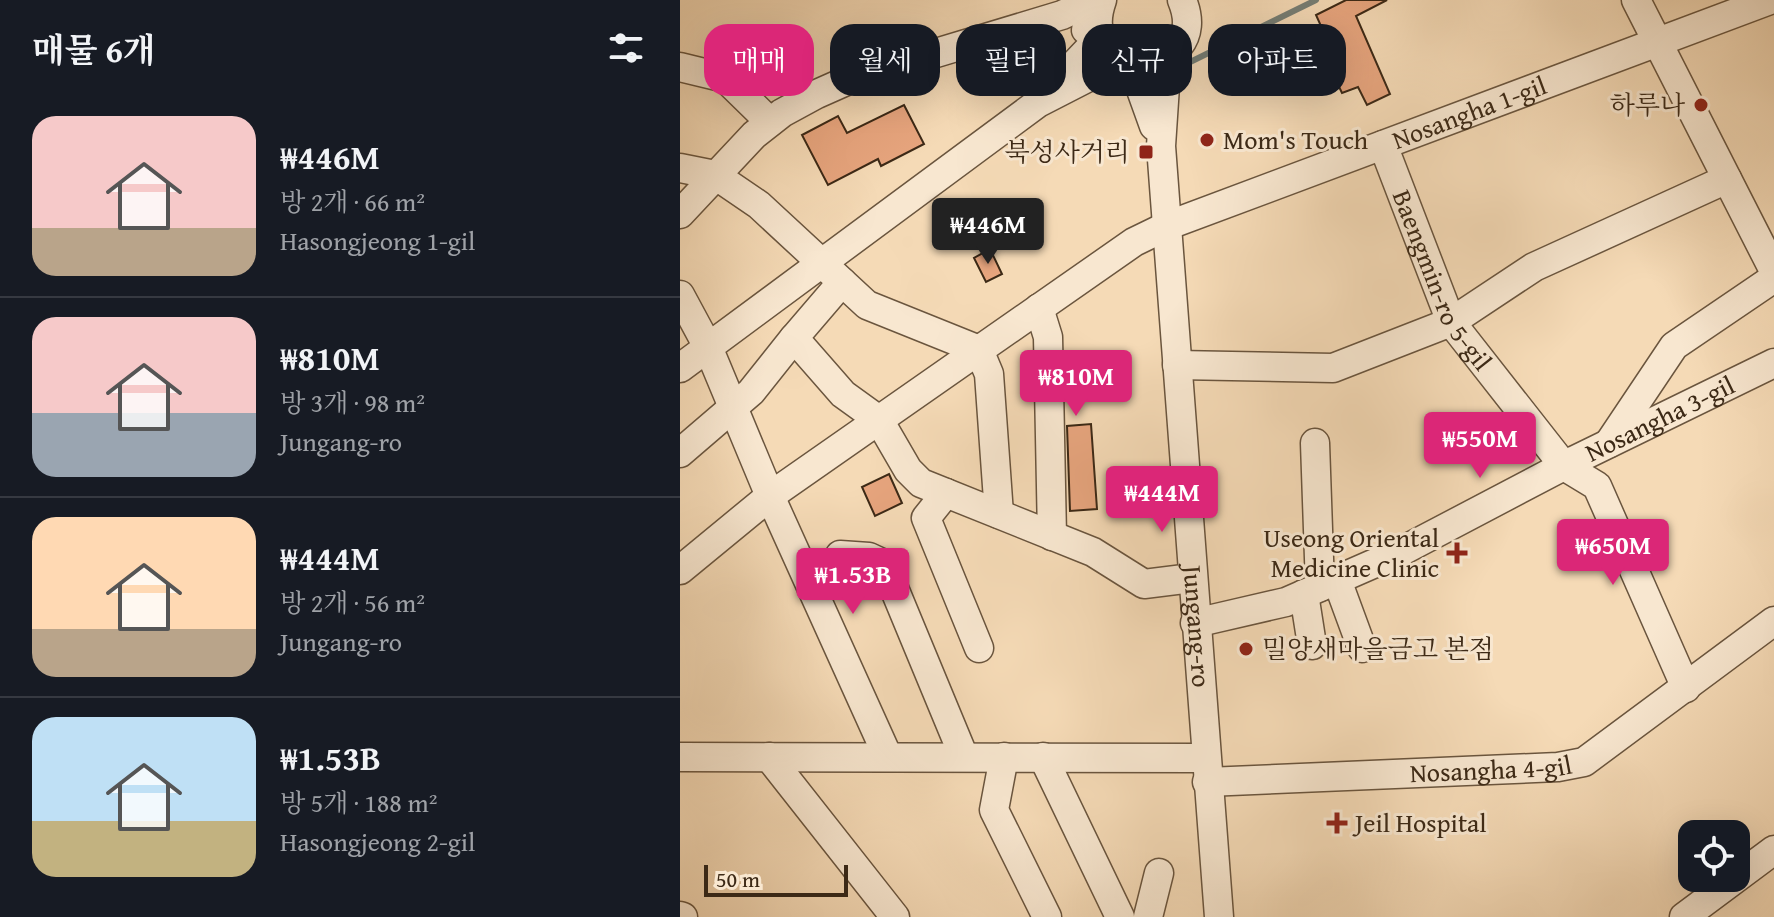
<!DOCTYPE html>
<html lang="ko">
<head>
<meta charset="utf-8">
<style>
  body { margin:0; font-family:"Gentium Book Plus","Noto Serif KR",serif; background:#20242c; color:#f1f3f6; height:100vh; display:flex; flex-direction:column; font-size:30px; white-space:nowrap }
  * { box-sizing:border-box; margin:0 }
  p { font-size:26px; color:#9ea1a6 }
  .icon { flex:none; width:44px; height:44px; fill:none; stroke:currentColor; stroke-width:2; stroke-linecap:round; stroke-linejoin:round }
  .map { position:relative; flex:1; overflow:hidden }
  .sheet { display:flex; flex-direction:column; background:#171b24; width:680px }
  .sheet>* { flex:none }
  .guide { position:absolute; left:24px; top:24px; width:760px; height:72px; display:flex; gap:16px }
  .fabs { position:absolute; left:998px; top:820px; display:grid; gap:16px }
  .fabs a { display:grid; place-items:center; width:72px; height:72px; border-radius:16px; background:#171b24; box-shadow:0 8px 32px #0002; font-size:40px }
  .scale { position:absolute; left:24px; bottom:20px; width:144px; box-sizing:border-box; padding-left:8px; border:4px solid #3c2916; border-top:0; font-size:22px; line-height:28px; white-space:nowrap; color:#3c2916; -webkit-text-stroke:6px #f8e7d0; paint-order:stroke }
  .price { position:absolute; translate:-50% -68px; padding:0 18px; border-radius:8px; background:#db2777; color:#fff; font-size:26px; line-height:52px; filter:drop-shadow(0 2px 4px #0008) }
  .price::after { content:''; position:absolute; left:50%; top:48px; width:24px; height:18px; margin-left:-12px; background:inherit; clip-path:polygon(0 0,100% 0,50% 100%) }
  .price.active { background:#222; color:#fff }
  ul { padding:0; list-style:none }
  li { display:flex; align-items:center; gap:24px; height:200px; padding:0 32px }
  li+li { border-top:2px solid #363941 }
  li span { display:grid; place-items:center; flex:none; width:224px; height:160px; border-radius:24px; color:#555 }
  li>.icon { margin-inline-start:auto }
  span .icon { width:96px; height:96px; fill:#fffc; stroke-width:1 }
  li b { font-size:34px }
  h2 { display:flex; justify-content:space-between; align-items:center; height:96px; padding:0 32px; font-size:34px }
  .chip { padding:0 28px; border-radius:24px; background:#171b24; box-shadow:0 8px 32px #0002; font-size:28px; line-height:72px }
  .chip.active { background:#db2777; color:#fff }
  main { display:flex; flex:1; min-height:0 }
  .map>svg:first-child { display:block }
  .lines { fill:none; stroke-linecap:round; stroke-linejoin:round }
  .stream { stroke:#777f76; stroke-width:6 }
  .building { fill:#e7a57e; stroke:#3c2916; stroke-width:2 }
  .minor-casing { stroke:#6a553e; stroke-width:31 }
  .minor { stroke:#f8e7d0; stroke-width:28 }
  .poi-dot { fill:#8f2418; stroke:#f8e7d0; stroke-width:3 }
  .labels { text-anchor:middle; stroke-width:6; stroke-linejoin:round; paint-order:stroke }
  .poi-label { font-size:26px; fill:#3c2916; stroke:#f8e7d0; text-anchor:end }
  .street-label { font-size:26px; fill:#3c2916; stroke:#f8e7d0 }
</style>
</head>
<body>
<main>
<section class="sheet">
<h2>매물 6개<svg class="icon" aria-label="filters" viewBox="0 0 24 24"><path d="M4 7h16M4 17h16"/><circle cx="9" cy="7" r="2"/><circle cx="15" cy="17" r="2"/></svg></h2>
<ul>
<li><span style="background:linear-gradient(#f6c9c9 70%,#b9a48a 0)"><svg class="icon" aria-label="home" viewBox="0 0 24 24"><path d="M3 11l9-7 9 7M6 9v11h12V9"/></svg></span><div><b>₩446M</b><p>방 2개 · 66 m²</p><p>Hasongjeong 1-gil</p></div></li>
<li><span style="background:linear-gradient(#f6c9c9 60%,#9aa5b1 0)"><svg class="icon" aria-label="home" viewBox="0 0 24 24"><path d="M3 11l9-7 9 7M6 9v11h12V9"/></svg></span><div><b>₩810M</b><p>방 3개 · 98 m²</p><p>Jungang-ro</p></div></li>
<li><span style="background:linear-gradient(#ffd9b3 70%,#b9a48a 0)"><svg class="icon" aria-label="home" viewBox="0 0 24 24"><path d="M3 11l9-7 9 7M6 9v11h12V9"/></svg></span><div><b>₩444M</b><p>방 2개 · 56 m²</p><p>Jungang-ro</p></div></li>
<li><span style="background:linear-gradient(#bfe0f5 65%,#c2b280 0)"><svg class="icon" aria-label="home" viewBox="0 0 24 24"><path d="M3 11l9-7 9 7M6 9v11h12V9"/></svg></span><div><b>₩1.53B</b><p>방 5개 · 188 m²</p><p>Hasongjeong 2-gil</p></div></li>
</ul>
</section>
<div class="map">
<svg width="1094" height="917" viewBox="0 0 1094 917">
  <rect width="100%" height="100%" fill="#f5dab6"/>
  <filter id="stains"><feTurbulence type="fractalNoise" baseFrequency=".0025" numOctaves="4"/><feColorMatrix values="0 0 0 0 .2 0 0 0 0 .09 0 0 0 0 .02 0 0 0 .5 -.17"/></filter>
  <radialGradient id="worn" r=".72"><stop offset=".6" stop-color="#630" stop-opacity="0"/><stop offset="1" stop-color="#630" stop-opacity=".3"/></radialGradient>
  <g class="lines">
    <path class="stream" d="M496 69 636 0"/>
  </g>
  <g class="building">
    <path d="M666 0H707L676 16 710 94 687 105 678 87 662 93 642 51 650 46 636 15Z"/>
    <path d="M224 105 244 144 201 166 198 159 148 185 122 135 158 116 167 133Z"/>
    <path d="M310 249 322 274 306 282 294 258Z"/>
    <path d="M411 424 417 509 390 511 387 426Z"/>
    <path d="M209 474 222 503 195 516 182 487Z"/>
  </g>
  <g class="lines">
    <defs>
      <g id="minor">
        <path d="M422 0C392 85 535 79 502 0"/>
        <path d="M956 0 1094 271"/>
        <path id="s1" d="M493 51 486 71 481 146 539 917"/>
        <path d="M0 67 45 78 90 122"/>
        <path d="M373 87 411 47 419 31 406 30"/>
        <path id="s2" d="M703 145 771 322 884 466 917 486 1006 688"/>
        <path d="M0 168 35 175 79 205 187 305 299 350 309 374 319 514"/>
        <path d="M0 214 74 135 102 113 137 94 173 78 382 15 414 0"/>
        <path d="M162 282 114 338 163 394 199 420 228 470 241 483 413 552 464 584 512 578"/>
        <path d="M0 295 28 347 90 496 208 757"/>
        <path d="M359 308 368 337 372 536"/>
        <path d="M497 365 653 368 771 322 854 267 1047 179"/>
        <path d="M0 368 358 103 432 65 451 62 474 126"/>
        <path d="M635 443 640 587"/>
        <path d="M929 443 994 346 1094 278"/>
        <path d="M0 453 71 392 114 338"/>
        <path d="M266 493 246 518 299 648"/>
        <path d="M160 555 189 557 204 564 284 757"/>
        <path id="s3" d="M0 570 90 496 454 242 489 225 1090 0"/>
        <path d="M657 580 682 648"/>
        <path d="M624 594 632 645"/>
        <path id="s4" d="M515 623 606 602 718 553 895 460 1094 363"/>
        <path d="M0 757 525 758"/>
        <path d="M89 757 215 917"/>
        <path d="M324 757 314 810 367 917"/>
        <path d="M363 757 440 917"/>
        <path id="s5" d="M527 782 878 767 904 762 1094 621"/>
        <path d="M0 916 3 917"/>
        <path d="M468 917 479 873"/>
        <path d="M1004 917 1094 850"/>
      </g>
    </defs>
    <use href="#minor" class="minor-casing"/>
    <use href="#minor" class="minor"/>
  </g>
  <g class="poi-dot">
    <circle cx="1021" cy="105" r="8"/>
    <circle cx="527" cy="140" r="8"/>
    <rect x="458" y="144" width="16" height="16" rx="4"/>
    <path d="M773 541h8v8h8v8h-8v8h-8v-8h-8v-8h8z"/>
    <circle cx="566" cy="649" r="8"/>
    <path d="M653 811h8v8h8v8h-8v8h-8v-8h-8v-8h8z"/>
  </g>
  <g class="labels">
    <g class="poi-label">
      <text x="1005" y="114">하루나</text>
      <text x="543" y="149" text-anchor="start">Mom's Touch</text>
      <text x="450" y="161">북성사거리</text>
      <text x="759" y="547">Useong Oriental<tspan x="759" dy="30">Medicine Clinic</tspan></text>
      <text x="582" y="658" text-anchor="start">밀양새마을금고 본점</text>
      <text x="675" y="832" text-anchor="start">Jeil Hospital</text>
    </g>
    <g class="street-label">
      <text dy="9" stroke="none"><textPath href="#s3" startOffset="920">Nosangha 1-gil</textPath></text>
      <text dy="9" stroke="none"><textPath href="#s2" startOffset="148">Baengmin-ro 5-gil</textPath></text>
      <text dy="9" stroke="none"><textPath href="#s4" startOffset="510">Nosangha 3-gil</textPath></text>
      <text dy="9" stroke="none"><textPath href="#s1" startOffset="578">Jungang-ro</textPath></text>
      <text dy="9" stroke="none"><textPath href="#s5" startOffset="284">Nosangha 4-gil</textPath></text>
    </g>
  </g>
  <rect width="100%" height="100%" filter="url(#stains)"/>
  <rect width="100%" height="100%" fill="url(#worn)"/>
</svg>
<div class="fabs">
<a><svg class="icon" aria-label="locate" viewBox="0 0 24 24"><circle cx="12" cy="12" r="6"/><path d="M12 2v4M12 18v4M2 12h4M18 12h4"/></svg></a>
</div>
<div class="scale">50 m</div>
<b class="price active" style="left:308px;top:266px">₩446M</b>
<b class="price" style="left:396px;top:418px">₩810M</b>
<b class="price" style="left:800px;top:480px">₩550M</b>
<b class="price" style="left:482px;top:534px">₩444M</b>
<b class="price" style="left:933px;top:587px">₩650M</b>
<b class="price" style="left:173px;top:616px">₩1.53B</b>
<div class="guide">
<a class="chip active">매매</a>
<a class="chip">월세</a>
<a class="chip">필터</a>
<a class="chip">신규</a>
<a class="chip">아파트</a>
</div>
</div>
</main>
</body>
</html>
